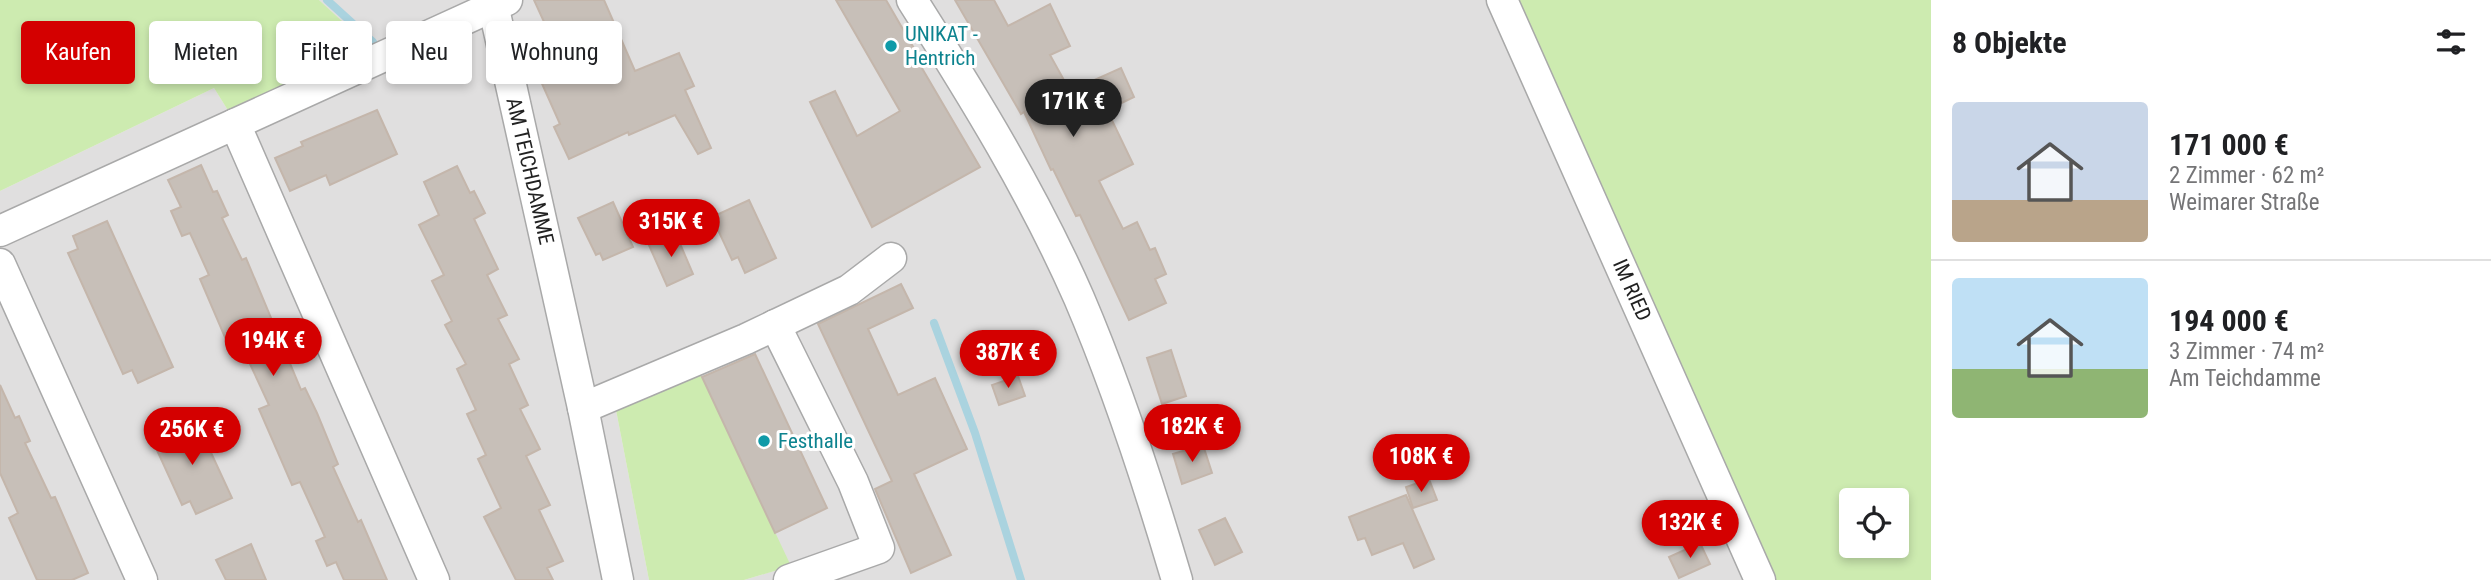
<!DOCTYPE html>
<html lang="de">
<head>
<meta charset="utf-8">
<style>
  body { margin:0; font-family:"Roboto Condensed",sans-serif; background:#f2f2f2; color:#202124; height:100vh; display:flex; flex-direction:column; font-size:26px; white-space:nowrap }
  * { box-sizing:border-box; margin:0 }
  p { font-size:23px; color:#757577 }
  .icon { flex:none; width:38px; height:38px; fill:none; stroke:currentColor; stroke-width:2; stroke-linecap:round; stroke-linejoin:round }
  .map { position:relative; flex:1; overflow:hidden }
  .panel { display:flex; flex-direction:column; background:#fff; width:560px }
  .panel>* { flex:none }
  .hud { position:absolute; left:21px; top:21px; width:665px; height:63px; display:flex; gap:14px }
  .buttons { position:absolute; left:1839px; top:488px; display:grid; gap:14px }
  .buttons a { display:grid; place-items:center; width:70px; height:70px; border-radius:7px; background:#fff; box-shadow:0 4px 10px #0003; font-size:35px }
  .price { position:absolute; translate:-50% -60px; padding:0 16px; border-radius:24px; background:#d40000; color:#fff; font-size:23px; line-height:46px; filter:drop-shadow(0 2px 4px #0008) }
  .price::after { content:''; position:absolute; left:50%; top:42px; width:21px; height:16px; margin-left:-10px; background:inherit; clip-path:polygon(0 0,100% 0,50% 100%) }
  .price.selected { background:#222; color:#fff }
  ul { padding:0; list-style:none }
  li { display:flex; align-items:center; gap:21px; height:175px; padding:0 21px }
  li+li { border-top:2px solid #e0e0e0 }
  li span { display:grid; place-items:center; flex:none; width:196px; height:140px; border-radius:7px; color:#555 }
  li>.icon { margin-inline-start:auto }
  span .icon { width:84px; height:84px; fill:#fffc; stroke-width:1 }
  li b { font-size:30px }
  h2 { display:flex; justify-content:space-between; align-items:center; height:84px; padding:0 21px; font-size:30px }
  .tag { padding:0 24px; border-radius:7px; background:#fff; box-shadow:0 4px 10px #0003; font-size:24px; line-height:63px }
  .tag.selected { background:#d40000; color:#fff }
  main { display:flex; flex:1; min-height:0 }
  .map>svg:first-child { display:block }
  .residential { fill:#e0dfdf }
  .grass { fill:#cdebb0; fill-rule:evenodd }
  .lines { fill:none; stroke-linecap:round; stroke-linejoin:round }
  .stream { stroke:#aad3df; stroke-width:8 }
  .building { fill:#c7bfb8; stroke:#c4b6ab; stroke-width:2 }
  .street-casing { stroke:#a9a9a9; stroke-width:33 }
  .street { stroke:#fff; stroke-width:30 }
  .culture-dot { fill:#0f9aa8; stroke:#fff; stroke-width:2.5 }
  .labels { text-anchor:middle; stroke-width:6; stroke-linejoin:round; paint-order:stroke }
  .culture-label { font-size:21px; fill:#0d838f; stroke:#fff; text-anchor:start }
  .street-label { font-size:21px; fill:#222; stroke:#fff }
</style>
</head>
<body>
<main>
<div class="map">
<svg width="1931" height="580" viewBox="0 0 1931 580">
  <rect width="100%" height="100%" fill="#f2efe9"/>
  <path class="residential" d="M319 0H1493L1754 580H744L790 566 616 410 649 580H0V191L214 88 229 112 368 46Z"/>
  <g class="grass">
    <path d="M0 0H319L369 46 229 112 214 88 0 191Z"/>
    <path d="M1506 0H1931V580H1765ZM1852 500H1897V546H1852Z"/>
    <path d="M700 373 791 566 744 580H649L616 410Z"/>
  </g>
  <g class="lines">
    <g class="stream">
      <path d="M327 0 373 42"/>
      <path d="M934 323 975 433 1021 580"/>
    </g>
  </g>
  <g class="building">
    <path d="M534 0H604L635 71 679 53 694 86 685 90 711 148 698 154 675 115 629 135 628 132 569 159 554 127 560 124 531 59 556 48Z"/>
    <path d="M836 0H886L919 57 916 58 980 167 872 227 810 102 835 91 857 136 900 111Z"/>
    <path d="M955 0H994L1008 26 1050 4 1070 46 1050 55 1070 91 1121 68 1134 97 1107 110 1133 164 1099 181 1123 229 1137 222 1150 250 1155 248 1166 274 1155 279 1166 303 1129 320 1080 215 1076 216 1053 169 1051 170 1024 112 1021 114Z"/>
    <path d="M377 110 397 154 330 185 326 175 290 191 275 158 303 146 301 142Z"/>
    <path d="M201 165 213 192 217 191 228 215 222 218 242 260 246 258 301 390 305 388 317 413 338 464 333 467 358 522 361 520 387 580H344L336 562 327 566 316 541 325 537 300 482 292 485 259 409 269 405 244 351 233 356 200 279 209 275 190 233 182 236 171 211 181 207 168 180Z"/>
    <path d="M457 166 470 193 474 191 485 213 474 219 498 269 487 275 507 315 498 319 519 359 509 364 528 405 520 409 540 449 526 456 550 505 539 510 563 561 547 568 553 580H516L484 517 501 508 478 459 486 455 467 414 476 410 457 369 466 364 445 325 452 321 432 281 444 275 419 225 439 215 424 182Z"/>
    <path d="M749 200 776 258 745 273 738 257 732 260 712 217Z"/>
    <path d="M613 202 633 247 603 260 600 253 596 255 578 218Z"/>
    <path d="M107 221 173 367 138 383 132 370 123 374 68 253 78 249 73 236Z"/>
    <path d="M675 232 693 274 667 286 648 243Z"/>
    <path d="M901 284 913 308 868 329 898 395 935 378 967 449 914 474 951 555 911 573 875 489 892 481 818 324Z"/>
    <path d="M1171 350 1186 396 1162 404 1147 358Z"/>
    <path d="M755 354 827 508 775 533 702 377Z"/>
    <path d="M1018 376 1025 396 999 405 992 385Z"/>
    <path d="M0 385 15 418 19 416 30 441 25 443 51 498 55 497 88 573 72 580H37L9 518 18 513 0 473Z"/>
    <path d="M194 416 232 498 196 514 190 501 182 505 156 448 166 444 160 431Z"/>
    <path d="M1203 445 1212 473 1182 484 1173 454Z"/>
    <path d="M1429 479 1437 500 1413 508 1406 487Z"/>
    <path d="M1406 495 1434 559 1414 568 1403 543 1372 555 1365 538 1358 540 1349 517Z"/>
    <path d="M1225 518 1242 552 1215 565 1199 530Z"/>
    <path d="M1700 543 1710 564 1679 578 1669 557Z"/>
    <path d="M251 544 266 580H226L216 560Z"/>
  </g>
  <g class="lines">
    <defs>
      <g id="street">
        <path d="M492 0 583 408 618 580"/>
        <path d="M912 0C973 96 1033 193 1079 298 1118 389 1149 485 1177 580"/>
        <path d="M1502 0 1760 580"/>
        <path d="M235 124 434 580"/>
        <path d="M0 231 507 0"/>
        <path d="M0 264 142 580"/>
        <path d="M775 325 853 482 879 548 789 580"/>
        <path d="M583 408 746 339 849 290 891 258"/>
      </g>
    </defs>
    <use href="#street" class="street-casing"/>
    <use href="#street" class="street"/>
  </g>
  <g class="culture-dot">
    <circle cx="891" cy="46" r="7"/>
    <circle cx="764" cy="441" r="7"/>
  </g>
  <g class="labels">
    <g class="culture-label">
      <text x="905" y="41">UNIKAT -<tspan x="905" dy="24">Hentrich</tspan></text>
      <text x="778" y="448">Festhalle</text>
    </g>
    <g class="street-label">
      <text transform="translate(530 171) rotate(77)" y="7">AM TEICHDAMME</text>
      <text transform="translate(1632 290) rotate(66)" y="7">IM RIED</text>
    </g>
  </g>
</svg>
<div class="buttons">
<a><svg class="icon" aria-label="locate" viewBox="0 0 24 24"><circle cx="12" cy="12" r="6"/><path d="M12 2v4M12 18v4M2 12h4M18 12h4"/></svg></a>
</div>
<b class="price selected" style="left:1073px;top:139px">171K €</b>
<b class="price" style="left:671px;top:259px">315K €</b>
<b class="price" style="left:273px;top:378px">194K €</b>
<b class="price" style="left:1008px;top:390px">387K €</b>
<b class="price" style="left:1192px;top:464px">182K €</b>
<b class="price" style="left:192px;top:467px">256K €</b>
<b class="price" style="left:1421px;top:494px">108K €</b>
<b class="price" style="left:1690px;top:560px">132K €</b>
<div class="hud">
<a class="tag selected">Kaufen</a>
<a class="tag">Mieten</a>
<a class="tag">Filter</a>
<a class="tag">Neu</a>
<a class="tag">Wohnung</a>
</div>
</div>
<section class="panel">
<h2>8 Objekte<svg class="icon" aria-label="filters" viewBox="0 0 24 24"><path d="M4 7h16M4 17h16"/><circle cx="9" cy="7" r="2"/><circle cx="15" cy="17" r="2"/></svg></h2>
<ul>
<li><span style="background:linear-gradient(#c9d6e8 70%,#b9a48a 0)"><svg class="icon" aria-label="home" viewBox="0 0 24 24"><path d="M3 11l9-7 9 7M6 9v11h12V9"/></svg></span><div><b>171 000 €</b><p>2 Zimmer · 62 m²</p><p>Weimarer Straße</p></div></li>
<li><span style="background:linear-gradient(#bfe0f5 65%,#8fb573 0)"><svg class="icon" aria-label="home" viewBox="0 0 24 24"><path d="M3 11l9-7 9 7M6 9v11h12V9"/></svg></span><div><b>194 000 €</b><p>3 Zimmer · 74 m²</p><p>Am Teichdamme</p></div></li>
</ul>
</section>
</main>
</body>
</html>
